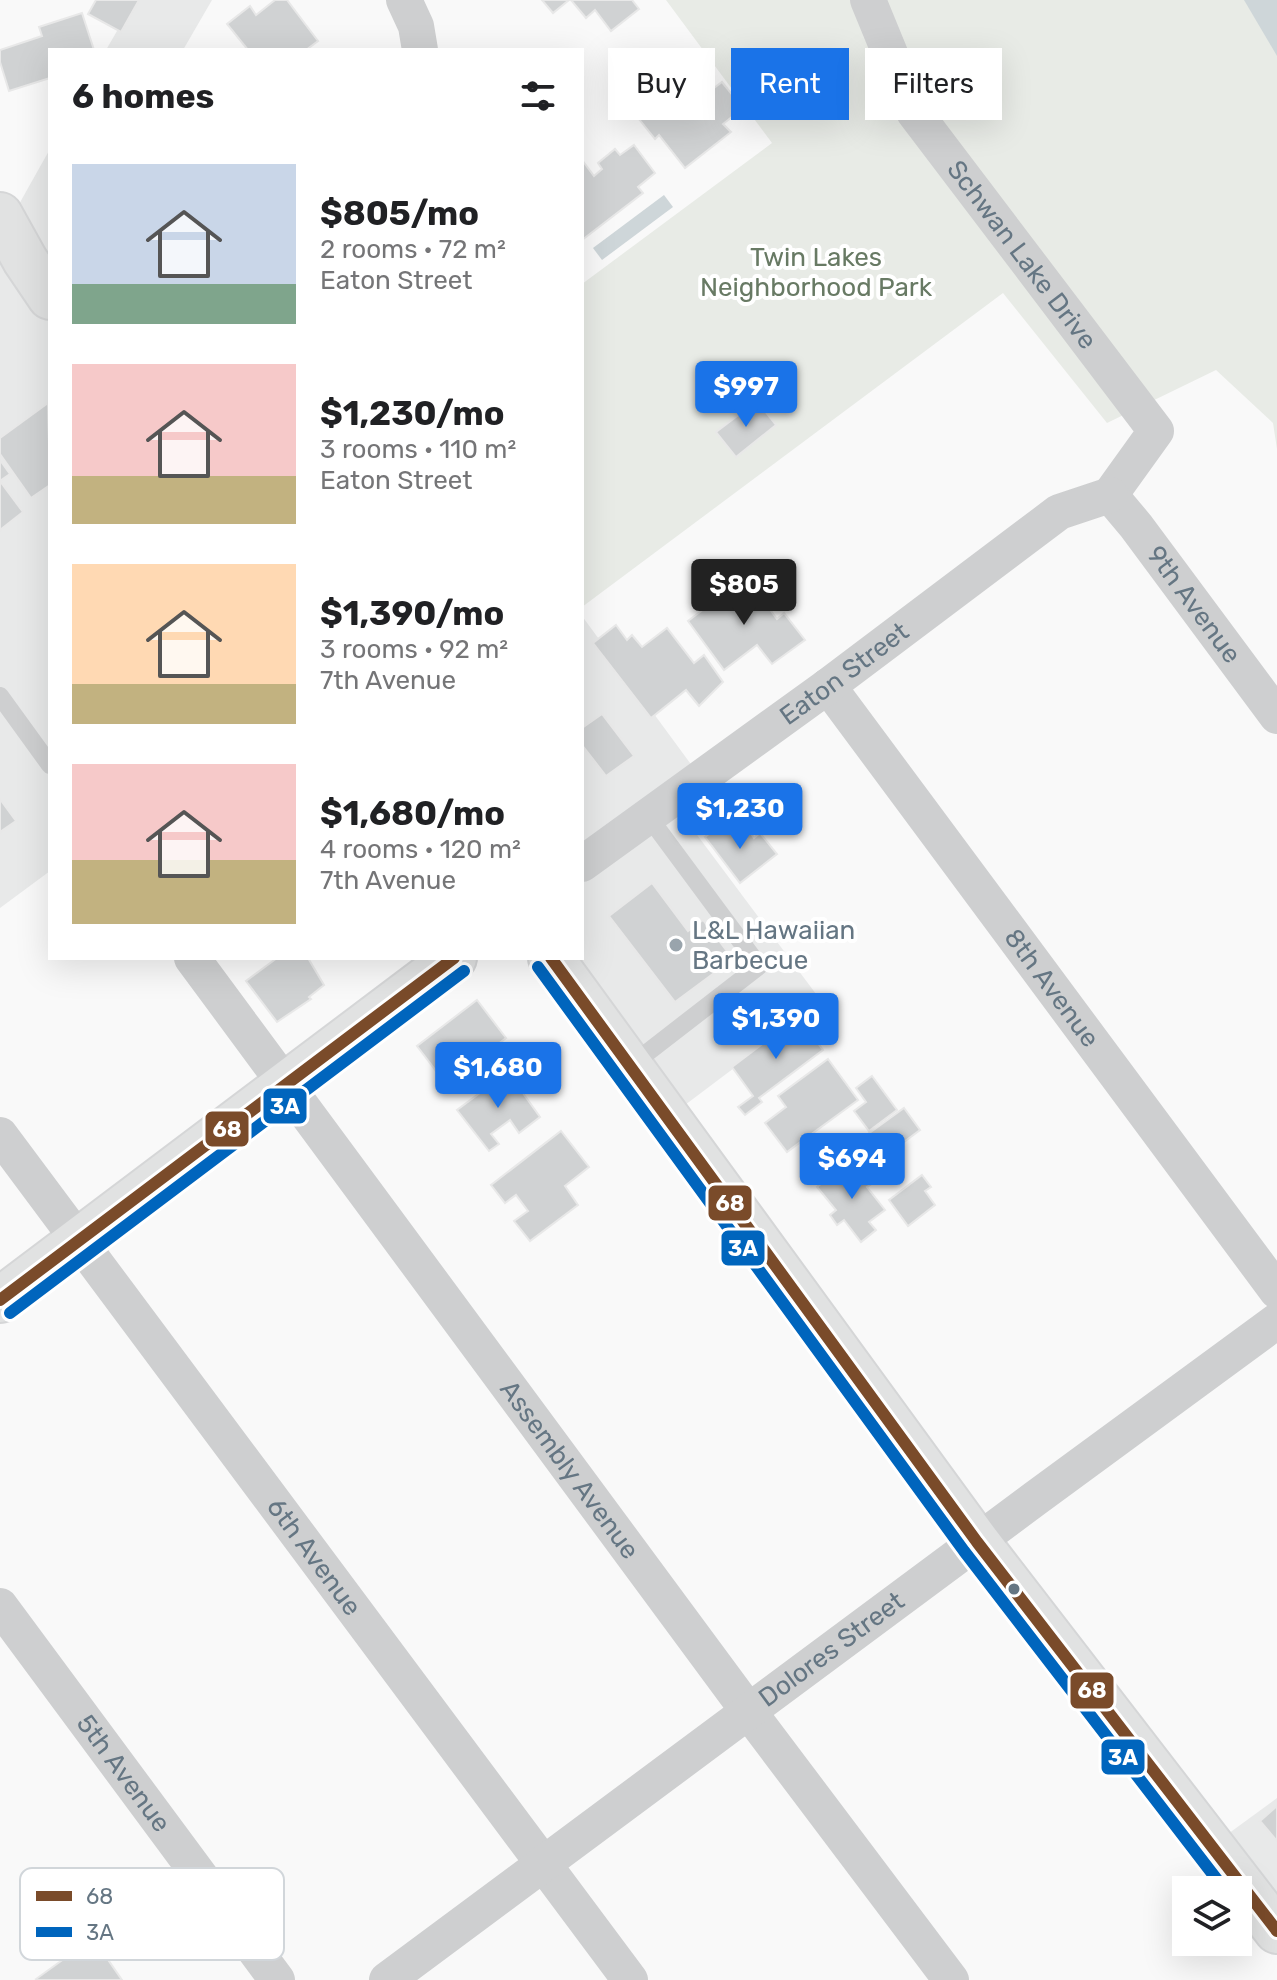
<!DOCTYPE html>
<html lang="en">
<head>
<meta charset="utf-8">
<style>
  body { margin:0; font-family:Rubik,sans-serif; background:#f6f6f6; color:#202124; height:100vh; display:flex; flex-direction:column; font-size:30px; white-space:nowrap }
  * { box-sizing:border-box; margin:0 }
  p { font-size:26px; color:#757577 }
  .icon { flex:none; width:44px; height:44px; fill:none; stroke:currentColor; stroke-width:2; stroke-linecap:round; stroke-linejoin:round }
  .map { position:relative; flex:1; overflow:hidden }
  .sheet { position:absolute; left:48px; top:48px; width:536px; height:912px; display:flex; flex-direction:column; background:#fff; border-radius:0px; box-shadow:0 8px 32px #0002 }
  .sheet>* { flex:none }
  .top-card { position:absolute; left:608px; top:48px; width:548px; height:72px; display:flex; gap:16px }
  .controls { position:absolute; left:1172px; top:1876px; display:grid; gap:16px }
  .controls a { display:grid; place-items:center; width:80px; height:80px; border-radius:0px; background:#fff; box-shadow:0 8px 32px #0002; font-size:40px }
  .price { position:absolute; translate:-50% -68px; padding:0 18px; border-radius:8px; background:#1a73e8; color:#fff; font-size:26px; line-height:52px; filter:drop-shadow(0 2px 4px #0008) }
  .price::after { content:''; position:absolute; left:50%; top:48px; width:24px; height:18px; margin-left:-12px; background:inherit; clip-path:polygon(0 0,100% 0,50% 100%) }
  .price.selected { background:#222; color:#fff }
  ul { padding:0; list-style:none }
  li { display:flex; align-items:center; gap:24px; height:200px; padding:0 24px }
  li span { display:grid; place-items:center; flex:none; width:224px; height:160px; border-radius:0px; color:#555 }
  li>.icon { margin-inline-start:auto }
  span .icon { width:96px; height:96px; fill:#fffc; stroke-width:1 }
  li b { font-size:34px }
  h2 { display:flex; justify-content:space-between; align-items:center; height:96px; padding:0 24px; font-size:34px }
  .chip { padding:0 28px; border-radius:0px; background:#fff; box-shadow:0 8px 32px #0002; font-size:28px; line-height:72px }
  .chip.selected { background:#1a73e8; color:#fff }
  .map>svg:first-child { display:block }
  .built { fill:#e8e9e9 }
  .green { fill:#e8ebe6 }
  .water { fill:#ced6d9 }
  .building { fill:#d0d2d3; stroke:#e8e8e8; stroke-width:2 }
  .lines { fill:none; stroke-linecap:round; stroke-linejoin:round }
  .secondary-casing { stroke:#d5d6d7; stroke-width:48 }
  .service { stroke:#cecfd0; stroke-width:18 }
  .minor { stroke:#cecfd0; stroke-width:36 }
  .secondary { stroke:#e1e2e2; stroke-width:44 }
  .bus-1-casing { stroke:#fff; stroke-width:18 }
  .bus-2-casing { stroke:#fff; stroke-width:18 }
  .bus-1 { stroke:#7a4b2a; stroke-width:12 }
  .bus-2 { stroke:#0065bd; stroke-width:12 }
  .poi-dot { fill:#99a4ac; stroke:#fff; stroke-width:3 }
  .bus-dot { fill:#657683; stroke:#fff; stroke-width:3 }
  .labels { text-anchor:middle; stroke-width:8; stroke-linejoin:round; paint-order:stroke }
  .street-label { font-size:26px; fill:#657683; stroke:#fff }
  .park-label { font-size:26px; fill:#687a64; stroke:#fff }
  .poi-label { font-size:26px; fill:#657683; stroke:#fff; text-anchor:start }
  .key { fill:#fff; stroke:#d1d6da; stroke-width:2 }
  .key-label { font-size:22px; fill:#657683 }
  .line-badge { stroke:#fff; stroke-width:3 }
  .badge-label { font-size:22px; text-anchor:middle; font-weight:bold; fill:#fff }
</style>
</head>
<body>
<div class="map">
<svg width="1277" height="1980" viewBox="0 0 1277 1980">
  <rect width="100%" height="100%" fill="#f9f9f9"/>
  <g class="built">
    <path d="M135 0H212L183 50H106Z"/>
    <path d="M50 149V871L0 908V238Z"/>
    <path d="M582 616 704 782 674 804 822 1002 665 1120 551 958H582Z"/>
    <path d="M1277 1798V1946L1206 1850Z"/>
  </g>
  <path class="green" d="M666 0H1277V449L1273 423 1216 370 1107 423 1003 293 582 607V284L772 143Z"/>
  <g class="water">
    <path d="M1244 0H1277V56Z"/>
    <path d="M664 195 673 207 602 260 593 248Z"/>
  </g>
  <g class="building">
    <path d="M96 0H139L121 32 88 14Z"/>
    <path d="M275 0H287L318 41 306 50H248L227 24 250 6 256 15Z"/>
    <path d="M542 0H569L553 13Z"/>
    <path d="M571 0H632L639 9 611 31 595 10 586 18Z"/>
    <path d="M82 13 94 50H50V78L9 91 0 62V50L42 36 39 27Z"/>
    <path d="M665 72 684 96 698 85 706 94 722 82 743 108 723 124 731 132 685 168 659 135 655 139 635 114 640 111 624 91 643 76 650 85Z"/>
    <path d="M634 145 655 173 638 187 643 193 582 240V160L594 176 602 169 598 163 615 149 620 155Z"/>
    <path d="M757 401 776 425 736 457 716 432Z"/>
    <path d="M48 403 50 485 31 498 0 454V438Z"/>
    <path d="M0 460 10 474 0 481 23 512 0 530Z"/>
    <path d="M746 577 777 619 784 613 805 640 772 664 757 645 724 670 688 621Z"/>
    <path d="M616 625 627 640 632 635 642 647 667 628 694 663 704 655 723 682 699 706 686 690 651 718 593 643Z"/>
    <path d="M602 714 634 756 606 776 582 745V728Z"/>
    <path d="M0 799 16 821 0 832Z"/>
    <path d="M727 820 742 839 750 832 754 838 760 833 777 854 740 883 705 837Z"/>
    <path d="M652 883 688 931 703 920 733 959 675 1002 609 916Z"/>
    <path d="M277 958H308L324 985 309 997 311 999 277 1022 246 981Z"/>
    <path d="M477 1000 506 1038 446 1084 417 1046Z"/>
    <path d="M798 1017 823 1050 759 1098 762 1102 745 1115 738 1107 753 1096 732 1067Z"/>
    <path d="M828 1059 858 1100 813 1133 816 1137 805 1145 802 1141 787 1152 765 1123 786 1107 778 1096Z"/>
    <path d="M508 1072 540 1117 519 1133 510 1120 491 1134 499 1144 489 1151 457 1110Z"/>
    <path d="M872 1076 897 1110 869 1131 854 1111 866 1102 856 1088Z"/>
    <path d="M904 1108 920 1130 885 1156 868 1134Z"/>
    <path d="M561 1131 589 1167 565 1186 578 1205 530 1241 514 1221 528 1211 516 1195 505 1203 491 1185Z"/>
    <path d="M849 1162 862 1178 866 1174 873 1183 867 1187 885 1210 869 1222 876 1230 861 1242 844 1220 837 1225 830 1215 836 1210 817 1187Z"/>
    <path d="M922 1175 931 1187 925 1191 935 1205 908 1226 889 1200Z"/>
    <path d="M1277 1806V1841L1260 1821Z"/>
    <path d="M93 1938 122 1980H37L36 1979Z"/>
  </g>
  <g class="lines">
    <defs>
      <g id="secondary">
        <path d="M0 215 25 260 50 297"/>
        <path d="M551 958 977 1542 1277 1931"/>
        <path d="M0 1300 454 958"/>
      </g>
    </defs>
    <use href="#secondary" class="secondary-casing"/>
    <g class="service">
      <path d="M0 696 50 765"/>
      <path d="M630 1066 759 966 648 816"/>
    </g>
    <g class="minor">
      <path d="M404 0 416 26 420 50"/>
      <path id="s1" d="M868 0 914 112 1156 431 1110 495"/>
      <path id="s2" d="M1110 495 1136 526 1277 716"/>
      <path id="s3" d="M828 686 1277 1291"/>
      <path id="s4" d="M582 864 828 686 1059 512 1110 495"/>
      <path id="s5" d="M192 958 749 1712 951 1980"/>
      <path id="s6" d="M0 1135 630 1980"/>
      <path id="s7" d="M0 1606 277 1980"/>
      <path id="s8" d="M387 1980C682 1759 979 1539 1277 1321"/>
    </g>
    <use href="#secondary" class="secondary"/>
    <defs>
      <g id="bus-1">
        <path d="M551 958 977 1542 1277 1931"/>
        <path d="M0 1300 454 958"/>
      </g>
      <g id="bus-2">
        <path d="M538 967 964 1551 1225 1890"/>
        <path d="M10 1313 464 971"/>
      </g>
    </defs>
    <use href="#bus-1" class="bus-1-casing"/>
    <use href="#bus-2" class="bus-2-casing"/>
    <use href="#bus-1" class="bus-1"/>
    <use href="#bus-2" class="bus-2"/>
  </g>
  <circle class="poi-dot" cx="676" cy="945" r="8"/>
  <circle class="bus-dot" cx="1014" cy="1589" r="7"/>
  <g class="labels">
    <g class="street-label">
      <text dy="9" stroke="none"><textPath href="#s1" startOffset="300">Schwan Lake Drive</textPath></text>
      <text dy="9" stroke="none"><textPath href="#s2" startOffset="138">9th Avenue</textPath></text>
      <text dy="9" stroke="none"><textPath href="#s4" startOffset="324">Eaton Street</textPath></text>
      <text dy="9" stroke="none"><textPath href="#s3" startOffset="376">8th Avenue</textPath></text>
      <text dy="9" stroke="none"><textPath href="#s5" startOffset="636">Assembly Avenue</textPath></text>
      <text dy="9" stroke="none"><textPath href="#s6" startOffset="526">6th Avenue</textPath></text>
      <text dy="9" stroke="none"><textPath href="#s8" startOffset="554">Dolores Street</textPath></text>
      <text dy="9" stroke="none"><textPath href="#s7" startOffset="208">5th Avenue</textPath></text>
    </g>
    <g class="park-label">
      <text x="816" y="266">Twin Lakes<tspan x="816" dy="30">Neighborhood Park</tspan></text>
    </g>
    <g class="poi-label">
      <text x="692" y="939">L&amp;L Hawaiian<tspan x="692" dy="30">Barbecue</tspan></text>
    </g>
  </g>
  <rect x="20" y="1868" width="264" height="92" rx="12" class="key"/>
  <rect x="36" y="1891" width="36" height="10" fill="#7a4b2a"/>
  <rect x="36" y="1927" width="36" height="10" fill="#0065bd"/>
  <g class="key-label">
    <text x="86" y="1904">68</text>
    <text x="86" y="1940">3A</text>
  </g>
  <g class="line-badge">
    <rect x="262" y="1087" width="46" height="38" rx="8" fill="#0065bd"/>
    <rect x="204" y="1110" width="46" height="38" rx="8" fill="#7a4b2a"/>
    <rect x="707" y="1184" width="46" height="38" rx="8" fill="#7a4b2a"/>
    <rect x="720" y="1229" width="46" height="38" rx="8" fill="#0065bd"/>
    <rect x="1069" y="1671" width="46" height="39" rx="8" fill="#7a4b2a"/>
    <rect x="1100" y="1738" width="46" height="38" rx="8" fill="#0065bd"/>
  </g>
  <g class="badge-label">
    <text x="285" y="1114">3A</text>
    <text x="227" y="1137">68</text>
    <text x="730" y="1211">68</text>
    <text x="743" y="1256">3A</text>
    <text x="1092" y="1698">68</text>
    <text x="1123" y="1765">3A</text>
  </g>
</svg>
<div class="controls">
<a><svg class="icon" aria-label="layers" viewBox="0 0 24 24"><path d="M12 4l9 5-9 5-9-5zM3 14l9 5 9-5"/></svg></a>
</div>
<b class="price" style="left:746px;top:429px">$997</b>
<b class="price selected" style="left:744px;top:627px">$805</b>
<b class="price" style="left:740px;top:851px">$1,230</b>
<b class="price" style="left:776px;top:1061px">$1,390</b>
<b class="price" style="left:498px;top:1110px">$1,680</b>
<b class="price" style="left:852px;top:1201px">$694</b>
<div class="top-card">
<a class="chip">Buy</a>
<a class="chip selected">Rent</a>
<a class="chip">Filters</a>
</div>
<section class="sheet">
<h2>6 homes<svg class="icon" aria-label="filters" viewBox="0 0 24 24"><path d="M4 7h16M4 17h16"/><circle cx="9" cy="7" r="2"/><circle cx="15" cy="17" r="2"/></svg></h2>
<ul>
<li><span style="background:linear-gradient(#c9d6e8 75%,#7fa58c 0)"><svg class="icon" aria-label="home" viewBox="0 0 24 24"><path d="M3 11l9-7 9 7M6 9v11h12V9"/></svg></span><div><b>$805/mo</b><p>2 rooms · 72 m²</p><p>Eaton Street</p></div></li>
<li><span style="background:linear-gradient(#f6c9c9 70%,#c2b280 0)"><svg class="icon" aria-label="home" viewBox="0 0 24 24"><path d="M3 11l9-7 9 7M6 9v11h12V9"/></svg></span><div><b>$1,230/mo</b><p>3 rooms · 110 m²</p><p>Eaton Street</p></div></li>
<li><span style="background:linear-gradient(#ffd9b3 75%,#c2b280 0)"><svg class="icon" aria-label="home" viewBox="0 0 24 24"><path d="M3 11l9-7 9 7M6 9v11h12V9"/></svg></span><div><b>$1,390/mo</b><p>3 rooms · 92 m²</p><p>7th Avenue</p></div></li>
<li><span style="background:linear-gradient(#f6c9c9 60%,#c2b280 0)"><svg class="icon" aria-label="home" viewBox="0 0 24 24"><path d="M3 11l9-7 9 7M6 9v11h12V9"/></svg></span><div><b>$1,680/mo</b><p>4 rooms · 120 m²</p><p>7th Avenue</p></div></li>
</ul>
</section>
</div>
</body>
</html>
